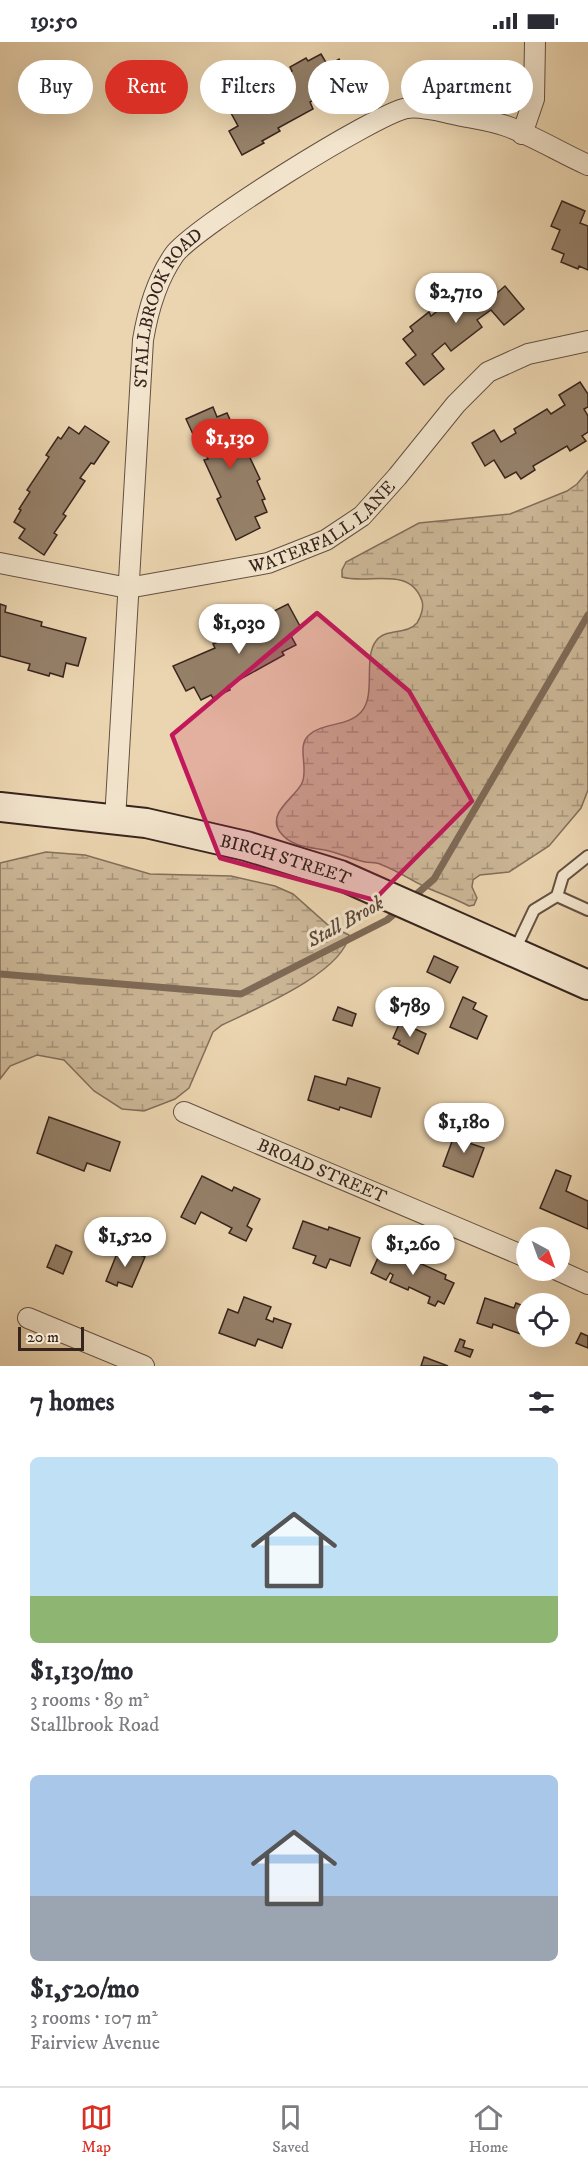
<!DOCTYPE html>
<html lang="en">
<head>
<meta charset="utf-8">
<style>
  body { margin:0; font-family:"IM FELL DW Pica",serif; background:#f2f2f3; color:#2b2b33; height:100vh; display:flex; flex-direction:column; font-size:22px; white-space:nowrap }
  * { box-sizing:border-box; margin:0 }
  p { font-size:20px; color:#7c7c81 }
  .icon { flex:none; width:33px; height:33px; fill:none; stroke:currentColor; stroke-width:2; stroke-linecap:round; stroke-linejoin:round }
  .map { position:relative; height:1324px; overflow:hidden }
  .details { display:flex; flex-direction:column; background:#fff; flex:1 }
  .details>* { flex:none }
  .top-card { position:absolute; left:18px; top:18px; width:552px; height:54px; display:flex; gap:12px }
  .needle { width:39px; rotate:139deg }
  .controls { position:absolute; left:516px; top:1185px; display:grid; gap:12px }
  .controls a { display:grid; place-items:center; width:54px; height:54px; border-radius:50%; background:#fff; box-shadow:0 6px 24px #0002; font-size:30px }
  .scale { position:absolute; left:18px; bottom:15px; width:66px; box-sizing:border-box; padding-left:6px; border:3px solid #37241d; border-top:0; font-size:16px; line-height:21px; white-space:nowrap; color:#37241d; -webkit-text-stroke:4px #f2e4cc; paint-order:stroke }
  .price { position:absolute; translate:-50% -51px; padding:0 14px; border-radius:21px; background:#fff; color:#222; font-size:20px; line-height:39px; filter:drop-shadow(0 2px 3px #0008) }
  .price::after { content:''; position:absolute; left:50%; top:36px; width:18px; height:14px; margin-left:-9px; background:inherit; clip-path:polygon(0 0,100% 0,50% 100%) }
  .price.on { background:#d93025; color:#fff }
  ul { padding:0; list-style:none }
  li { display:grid; align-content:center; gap:12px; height:318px; padding:0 30px }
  li span { display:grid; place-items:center; height:186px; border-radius:9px; color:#555 }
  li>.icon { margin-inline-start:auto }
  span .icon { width:108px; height:108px; fill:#fffc; stroke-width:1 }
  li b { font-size:26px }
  h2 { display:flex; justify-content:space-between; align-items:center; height:72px; padding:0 30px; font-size:26px }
  .pill { padding:0 21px; border-radius:27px; background:#fff; box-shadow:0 6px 24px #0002; font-size:21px; line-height:54px }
  .pill.on { background:#d93025; color:#fff }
  .status { display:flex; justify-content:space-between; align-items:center; height:42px; padding:0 30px; background:#fff; direction:ltr }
  .status svg { height:16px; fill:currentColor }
  .tabs { display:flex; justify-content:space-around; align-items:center; height:84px; border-top:2px solid #e1e1e2; background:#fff; font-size:16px; color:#7c7c81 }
  .tabs a { display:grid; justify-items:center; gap:3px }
  .tabs .on { color:#d93025 }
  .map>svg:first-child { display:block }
  .wetland { fill:url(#wetland-marsh); stroke:#826e5a; stroke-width:1.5 }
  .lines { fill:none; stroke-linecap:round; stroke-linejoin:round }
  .stream { stroke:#7e6a57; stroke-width:7 }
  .building { fill:#958069; stroke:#37241d; stroke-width:1.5 }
  .lane-casing { stroke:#645042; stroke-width:14 }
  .street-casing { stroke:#645042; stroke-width:22 }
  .secondary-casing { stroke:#37241d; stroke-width:32 }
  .lane { stroke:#f2e4cc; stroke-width:10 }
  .street { stroke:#f2e4cc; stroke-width:20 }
  .secondary { stroke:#f2e4cc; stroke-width:28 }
  .marked { fill:#c2185b; fill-opacity:0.2; stroke:#c2185b; stroke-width:4.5; stroke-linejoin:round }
  .labels { text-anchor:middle; stroke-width:6; stroke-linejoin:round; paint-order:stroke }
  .street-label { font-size:18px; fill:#37241d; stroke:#f2e4cc }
  .water-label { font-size:20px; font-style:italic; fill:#5b473a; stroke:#f2e4cc }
</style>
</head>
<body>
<div class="status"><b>19:50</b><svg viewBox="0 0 49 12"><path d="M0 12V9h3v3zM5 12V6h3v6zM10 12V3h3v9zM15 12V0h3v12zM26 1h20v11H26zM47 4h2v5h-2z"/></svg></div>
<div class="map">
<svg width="588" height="1324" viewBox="0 0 588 1324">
  <defs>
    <pattern id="wetland-marsh" width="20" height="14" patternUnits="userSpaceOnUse" patternTransform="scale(1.5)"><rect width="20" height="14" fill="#ccb797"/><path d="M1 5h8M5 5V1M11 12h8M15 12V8" fill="none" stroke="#a6957b"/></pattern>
  </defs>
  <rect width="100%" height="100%" fill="#ebd5b0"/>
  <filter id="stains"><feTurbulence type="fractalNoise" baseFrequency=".00333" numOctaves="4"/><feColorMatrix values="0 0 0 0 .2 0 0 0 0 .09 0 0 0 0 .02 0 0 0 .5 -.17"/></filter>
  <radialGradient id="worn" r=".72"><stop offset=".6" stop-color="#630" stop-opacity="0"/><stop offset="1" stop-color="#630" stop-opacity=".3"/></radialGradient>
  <g class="wetland">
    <path d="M588 429V748L581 766 549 804 509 830 480 833 473 838 472 845 477 856 474 863 469 864C454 856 438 851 423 844 409 837 396 828 382 823 377 820 370 821 365 820 351 817 339 811 325 808 309 805 291 805 280 790 266 771 296 755 302 741 309 726 296 704 309 693 323 680 349 685 362 669 376 652 363 616 376 599 385 586 407 593 417 581 421 575 424 565 422 559 410 523 368 543 342 535V528L346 520 419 481 510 472 567 449 577 442Z"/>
    <path d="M46 810 85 813 150 832 231 834 275 844 293 852 328 883 349 893C343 931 255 967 222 983L213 990 189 1046 175 1057 144 1069 122 1067 94 1049 64 1018 37 1013 10 1024 0 1037V821Z"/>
  </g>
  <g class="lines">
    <g class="stream">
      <path d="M411 857 434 837 588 573"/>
      <path d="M0 932 241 952 387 878 400 867"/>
    </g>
  </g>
  <g class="building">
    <path d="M321 12 328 24 339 17 352 42 329 54 327 51 310 60 313 67 278 86 280 89 262 99 264 101 242 113 229 89 238 84 231 71 242 65 240 62 259 52 257 49 292 29 290 25 306 16 308 19Z"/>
    <path d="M562 159 585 169 580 181 588 184V228L579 224 578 227 561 220 564 212 552 207 560 188 551 184Z"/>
    <path d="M485 236 497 251 505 244 524 267 504 283 491 268 477 278 482 285 451 309 445 301 432 312 444 327 424 343 406 321 416 313 403 297 413 289 410 285 429 270 431 274 456 254 454 251 468 240 472 245Z"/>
    <path d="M580 340 588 352V365L584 367 588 374V390L582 394 586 399 570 409 567 404 533 424 535 428 521 437 516 430 505 436 494 418 485 424 472 401 494 388 501 400 516 391 514 387 547 367 551 372 565 363 559 353Z"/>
    <path d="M213 365 217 375 227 371 232 382 238 379 247 399 243 401 260 437 257 439 265 457 262 458 267 470 255 475 260 486 236 498 217 457 221 455 204 418 208 417 200 399 197 401 186 377Z"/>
    <path d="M85 384 109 400 94 422 91 421 80 436 85 439 63 472 66 474 54 491 57 493 44 513 19 496 25 487 14 480 21 468 19 467 30 450 27 448 49 415 46 413 58 395 61 397 69 385 79 392Z"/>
    <path d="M0 562 6 564 5 570 42 580 41 584 86 596 78 624 66 621 63 635 50 631 49 634 28 628 30 622 0 614Z"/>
    <path d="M288 562 301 586 290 592 296 603 282 610 284 613 228 644 230 648 213 656 211 653 201 658 194 645 186 649 173 624 215 606 213 602 251 586 250 583 267 575 266 573Z"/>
    <path d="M434 914 458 925 450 941 427 930Z"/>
    <path d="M463 955 476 961 473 967 487 974 477 997 450 985Z"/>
    <path d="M338 965 356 972 352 984 333 978Z"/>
    <path d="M400 980 426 992 418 1012 398 1002 400 999 393 996Z"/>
    <path d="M315 1034 346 1043 348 1036 380 1046 371 1075 340 1065 339 1068 308 1058Z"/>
    <path d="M49 1075 120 1100 110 1129 87 1121 84 1129 37 1111Z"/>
    <path d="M461 1084 473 1089 469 1101 484 1106 473 1135 443 1124 454 1094 457 1095Z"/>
    <path d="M556 1128 571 1134 566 1149 588 1159V1187L540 1166Z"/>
    <path d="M202 1134 232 1149 234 1145 260 1157 247 1184 252 1187 246 1199 229 1191 232 1186 201 1170 195 1182 181 1175Z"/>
    <path d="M303 1179 328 1188 329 1185 360 1196 350 1224 330 1217 326 1226 313 1221 316 1214 293 1206Z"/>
    <path d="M56 1203 72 1210 63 1232 47 1225Z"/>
    <path d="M120 1204 145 1215 132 1245 118 1240 117 1244 106 1239Z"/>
    <path d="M382 1207 403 1216 404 1214 446 1233 445 1237 454 1241 444 1262 438 1259 435 1264 428 1261 430 1255 409 1245 408 1248 390 1240 393 1233 390 1231 386 1238 371 1231Z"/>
    <path d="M244 1255 271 1265 266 1277 273 1280 274 1276 291 1282 282 1306 258 1297 255 1304 219 1291 228 1267 238 1271Z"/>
    <path d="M485 1256 514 1266 516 1261 526 1265V1294L493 1282 492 1286 477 1281Z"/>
    <path d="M581 1291 588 1294V1306L576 1301Z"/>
    <path d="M460 1297 465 1299 463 1305 473 1308 470 1315 455 1309Z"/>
    <path d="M424 1315 448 1324H421Z"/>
  </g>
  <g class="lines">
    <defs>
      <g id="lane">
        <path d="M557 854 563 834 588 814"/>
        <path d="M515 908 534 868 557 854 588 868"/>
      </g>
      <g id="street">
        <path d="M522 92 534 57 535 0"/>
        <path id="s1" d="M0 521 128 546 268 521 326 498 362 474 397 435 456 362 488 330 528 312 588 299"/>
        <path id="s2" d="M115 778 143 298C148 268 156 239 174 213 193 186 375 72 407 66 421 64 439 69 453 72 470 76 489 78 506 84 532 93 561 111 588 123"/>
        <path id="s3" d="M184 1070 526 1215"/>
        <path d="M557 1228 588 1242"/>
        <path d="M28 1276 144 1324"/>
      </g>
      <g id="secondary">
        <path id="s4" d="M0 765 146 781 246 804 340 833 588 943"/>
      </g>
    </defs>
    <use href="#lane" class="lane-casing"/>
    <use href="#street" class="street-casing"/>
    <use href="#secondary" class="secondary-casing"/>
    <use href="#lane" class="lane"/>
    <use href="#street" class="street"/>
    <use href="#secondary" class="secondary"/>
  </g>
  <path class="marked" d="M317 571 409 649 472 759 374 858 220 816 172 693Z"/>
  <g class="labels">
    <g class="street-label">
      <text dy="6" stroke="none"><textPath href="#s2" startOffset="520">STALLBROOK ROAD</textPath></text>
      <text dy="6" stroke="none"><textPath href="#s1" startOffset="338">WATERFALL LANE</textPath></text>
      <text dy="6" stroke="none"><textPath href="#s4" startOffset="291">BIRCH STREET</textPath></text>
      <text dy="6" stroke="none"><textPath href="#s3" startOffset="150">BROAD STREET</textPath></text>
    </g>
    <g class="water-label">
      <text transform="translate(345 879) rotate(-29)" y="7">Stall Brook</text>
    </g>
  </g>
  <rect width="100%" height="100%" filter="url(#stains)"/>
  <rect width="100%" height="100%" fill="url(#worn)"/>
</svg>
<div class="controls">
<a><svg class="needle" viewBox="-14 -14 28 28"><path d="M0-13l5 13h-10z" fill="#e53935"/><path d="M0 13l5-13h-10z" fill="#7c7c81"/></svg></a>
<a><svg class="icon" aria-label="locate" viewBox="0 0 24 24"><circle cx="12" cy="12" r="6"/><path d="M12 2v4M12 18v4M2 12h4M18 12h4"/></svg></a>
</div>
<div class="scale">20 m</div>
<b class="price" style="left:456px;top:282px">$2,710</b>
<b class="price on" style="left:230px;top:428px">$1,130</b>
<b class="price" style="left:239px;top:613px">$1,030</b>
<b class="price" style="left:410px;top:996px">$789</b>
<b class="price" style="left:464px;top:1112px">$1,180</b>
<b class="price" style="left:125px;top:1226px">$1,520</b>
<b class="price" style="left:413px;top:1234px">$1,260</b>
<div class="top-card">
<a class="pill">Buy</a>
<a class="pill on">Rent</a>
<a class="pill">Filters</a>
<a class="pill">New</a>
<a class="pill">Apartment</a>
</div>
</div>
<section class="details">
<h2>7 homes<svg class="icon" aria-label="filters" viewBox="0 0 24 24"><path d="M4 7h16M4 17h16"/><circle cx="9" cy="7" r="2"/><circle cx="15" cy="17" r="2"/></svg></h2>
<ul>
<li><span style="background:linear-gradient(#bfe0f5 75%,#8fb573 0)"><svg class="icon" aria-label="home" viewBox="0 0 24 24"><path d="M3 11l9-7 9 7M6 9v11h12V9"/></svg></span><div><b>$1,130/mo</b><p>3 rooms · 89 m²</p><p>Stallbrook Road</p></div></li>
<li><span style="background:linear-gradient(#a9c7e8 65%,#9aa5b1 0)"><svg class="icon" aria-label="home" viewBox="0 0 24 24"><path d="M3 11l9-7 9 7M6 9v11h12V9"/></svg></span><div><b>$1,520/mo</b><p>3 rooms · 107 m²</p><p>Fairview Avenue</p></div></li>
</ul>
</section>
<nav class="tabs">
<a class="on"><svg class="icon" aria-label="map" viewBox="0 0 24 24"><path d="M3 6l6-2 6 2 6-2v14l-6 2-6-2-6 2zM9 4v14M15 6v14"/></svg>Map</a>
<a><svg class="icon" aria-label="saved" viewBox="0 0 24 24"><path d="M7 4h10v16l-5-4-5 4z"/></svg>Saved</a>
<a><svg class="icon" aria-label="home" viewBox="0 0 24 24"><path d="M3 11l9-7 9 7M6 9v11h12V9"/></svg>Home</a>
</nav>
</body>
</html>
